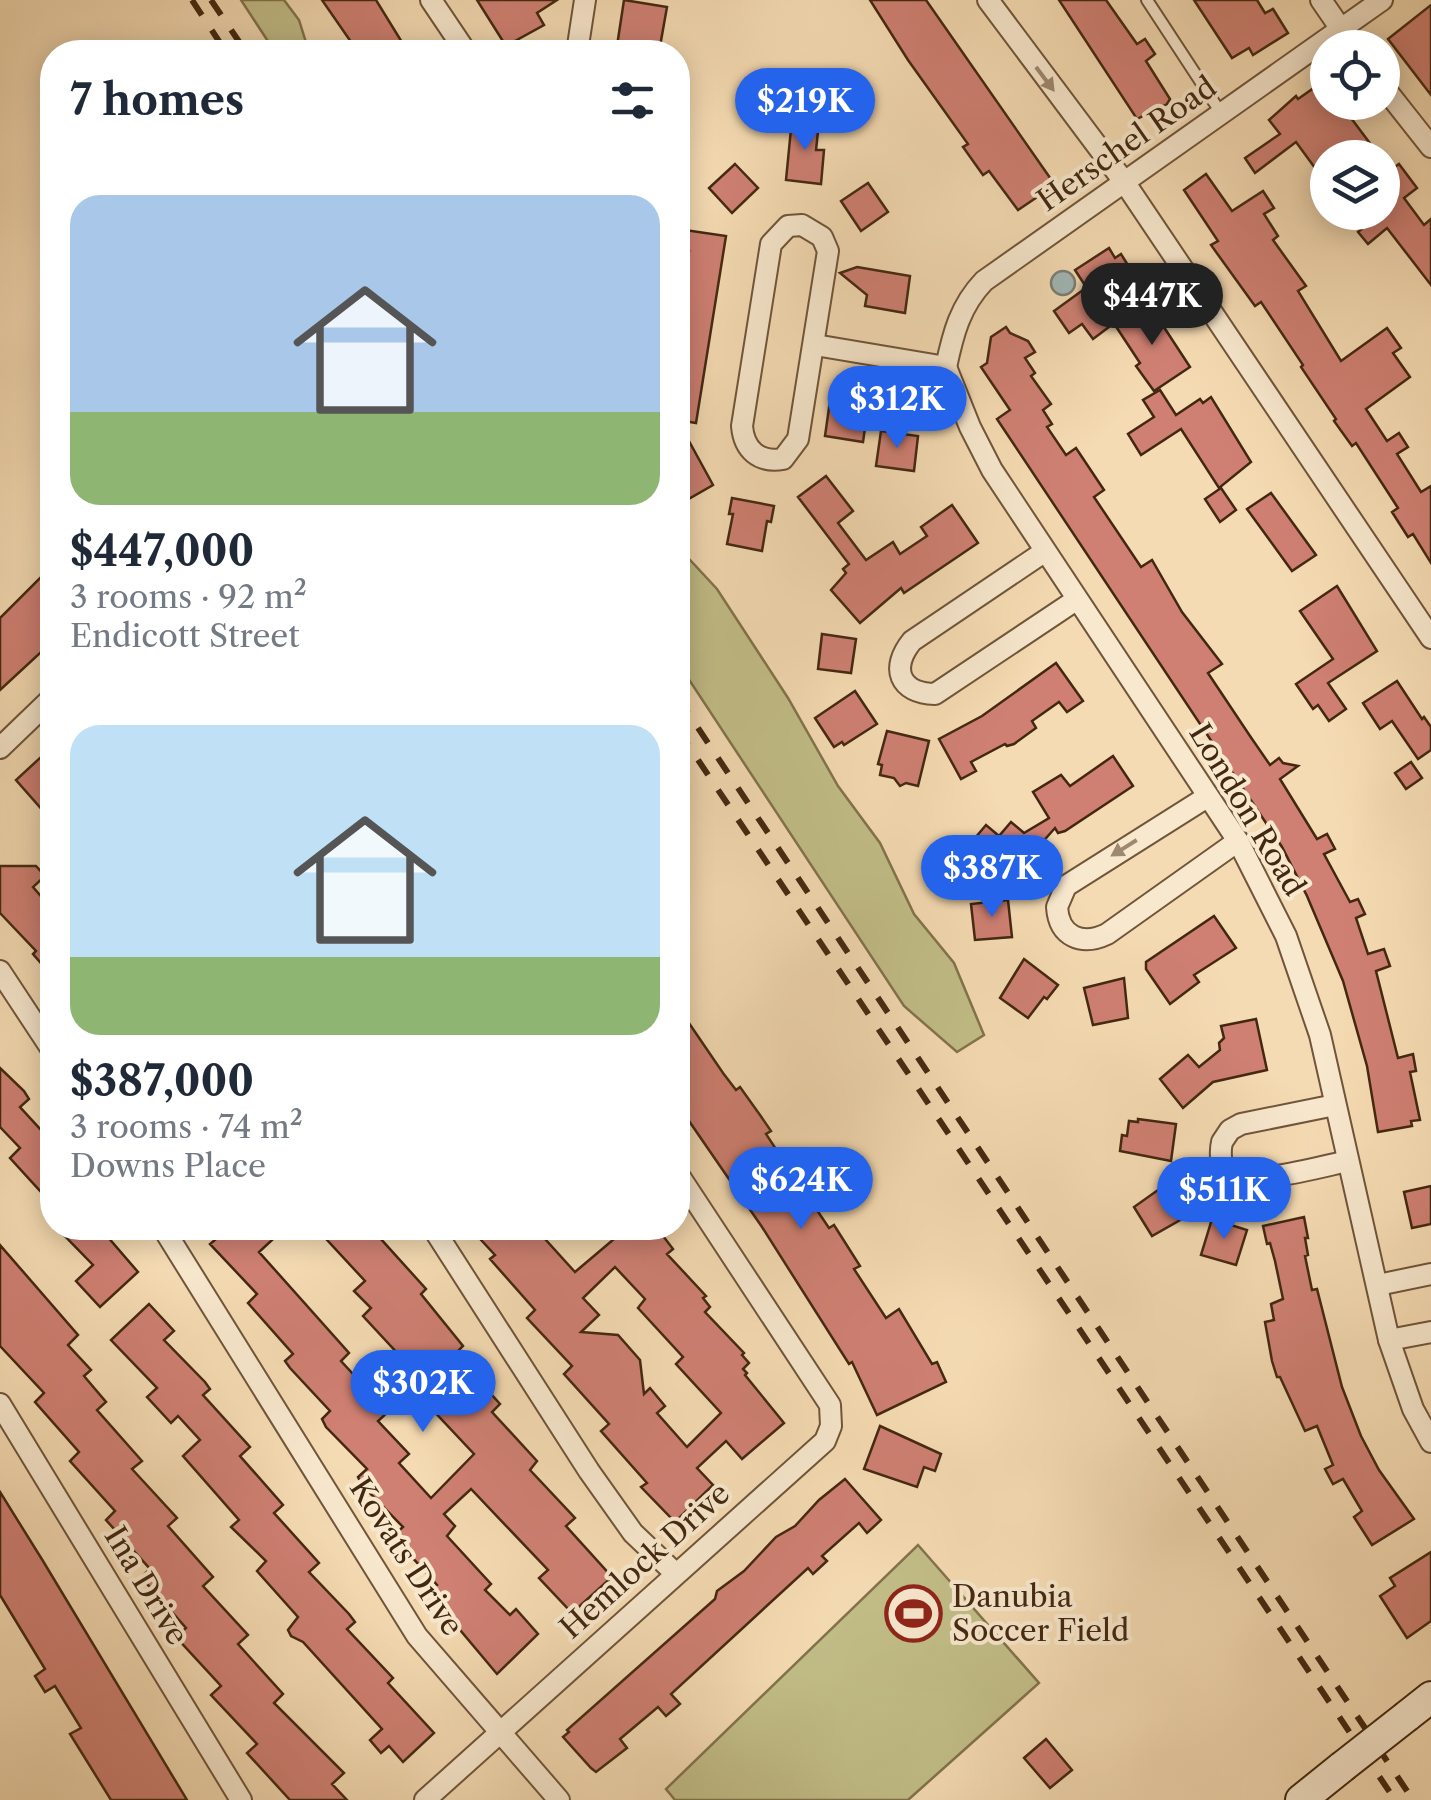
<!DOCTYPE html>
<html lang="en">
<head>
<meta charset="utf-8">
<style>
  body { margin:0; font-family:"Libre Caslon Text",serif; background:#f6f6f7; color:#1f2937; height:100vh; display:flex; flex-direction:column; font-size:38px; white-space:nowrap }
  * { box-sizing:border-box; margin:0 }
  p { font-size:32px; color:#747a83 }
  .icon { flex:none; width:55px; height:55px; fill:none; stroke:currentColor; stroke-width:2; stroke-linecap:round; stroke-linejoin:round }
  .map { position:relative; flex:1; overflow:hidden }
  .details { position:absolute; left:40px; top:40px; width:650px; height:1200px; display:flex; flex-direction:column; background:#fff; border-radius:40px; box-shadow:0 5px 25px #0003 }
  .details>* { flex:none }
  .fabs { position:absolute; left:1310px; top:30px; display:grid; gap:20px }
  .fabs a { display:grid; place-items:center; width:90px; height:90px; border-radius:50%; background:#fff; box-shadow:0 5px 25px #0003; font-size:50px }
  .price { position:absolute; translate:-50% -85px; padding:0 22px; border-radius:35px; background:#2563eb; color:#fff; font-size:32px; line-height:65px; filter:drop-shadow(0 2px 5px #0008) }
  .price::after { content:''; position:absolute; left:50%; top:60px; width:30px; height:22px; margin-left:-15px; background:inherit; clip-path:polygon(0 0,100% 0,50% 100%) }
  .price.on { background:#222; color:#fff }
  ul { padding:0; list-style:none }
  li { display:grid; align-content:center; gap:20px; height:530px; padding:0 30px }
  li span { display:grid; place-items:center; height:310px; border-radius:30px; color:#555 }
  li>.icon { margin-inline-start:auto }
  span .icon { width:180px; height:180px; fill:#fffc; stroke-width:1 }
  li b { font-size:42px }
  h2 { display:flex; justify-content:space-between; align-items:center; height:120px; padding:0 30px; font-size:42px }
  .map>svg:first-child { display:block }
  .green { fill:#c2be88; stroke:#82734c; stroke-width:2.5 }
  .water { fill:#a1b8b8; stroke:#7b7e75; stroke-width:2.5 }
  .building { fill:#cf8073; stroke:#432811; stroke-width:2.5; fill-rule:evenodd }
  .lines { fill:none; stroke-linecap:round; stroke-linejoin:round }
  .lane-casing { stroke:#70553a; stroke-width:14 }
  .street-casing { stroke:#70553a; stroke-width:24 }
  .secondary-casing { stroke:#432811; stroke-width:34 }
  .lane { stroke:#f8e8ce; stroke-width:10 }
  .street { stroke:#f8e8ce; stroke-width:20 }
  .secondary { stroke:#f8e8ce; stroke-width:30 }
  .rail { stroke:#432811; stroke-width:6; stroke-dasharray:18 18; stroke-linecap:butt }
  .secondary-bridge-casing { stroke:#432811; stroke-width:34; stroke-linecap:butt }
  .secondary-bridge { stroke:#f8e8ce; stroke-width:30 }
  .oneway { fill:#9e8870 }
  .labels { text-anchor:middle; stroke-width:8; stroke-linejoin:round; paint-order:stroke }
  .street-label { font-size:30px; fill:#432811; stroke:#f8e8ce }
  .poi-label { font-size:30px; fill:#432811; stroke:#f8e8ce; text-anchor:start }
</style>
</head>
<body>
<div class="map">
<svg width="1431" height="1800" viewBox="0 0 1431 1800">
  <rect width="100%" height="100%" fill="#f5dbb3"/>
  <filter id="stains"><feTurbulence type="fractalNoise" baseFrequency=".002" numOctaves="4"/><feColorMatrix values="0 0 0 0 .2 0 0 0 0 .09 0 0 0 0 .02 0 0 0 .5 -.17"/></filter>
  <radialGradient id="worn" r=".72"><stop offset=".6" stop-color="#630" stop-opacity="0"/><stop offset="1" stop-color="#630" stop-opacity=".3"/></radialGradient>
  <g class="green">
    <path d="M241 0H284L299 20 309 52H275Z"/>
    <path d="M678 547 717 589 788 698 838 786 880 843 914 914 954 963 984 1035 957 1052 904 1006 678 663Z"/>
    <path d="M918 1545 1039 1683 908 1800H675L666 1789Z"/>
  </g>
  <circle class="water" cx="1063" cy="283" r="12"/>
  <g class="building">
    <path d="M322 0H376L408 52H358Z"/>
    <path d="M477 0H557L537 13 544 25 506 46Z"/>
    <path d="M624 0 667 7 659 52 617 46Z"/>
    <path d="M870 0H926L1055 185 1018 210 989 171 983 175 963 147 968 144 908 60Z"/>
    <path d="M1059 0H1106L1137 44 1145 39 1155 54 1146 61 1170 99 1167 104 1137 119Z"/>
    <path d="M1194 0H1257L1265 13 1273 9 1288 33 1253 55 1249 48 1232 58Z"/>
    <path d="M1431 5V95L1388 39Z"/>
    <path d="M1328 78V102H1339L1381 158H1343L1338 150 1315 168 1296 142 1255 173 1245 158 1280 134 1269 120 1296 96 1298 99Z"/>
    <path d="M792 119 819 122 816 150H824L821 184 786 180Z"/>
    <path d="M735 164 758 188 732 213 709 188Z"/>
    <path d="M1399 164 1417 188 1404 198 1424 225 1431 219V285L1387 228 1368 244 1358 232 1382 212V176Z"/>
    <path d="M1206 174 1232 211 1263 191 1274 208 1264 214 1278 236 1273 240 1306 286 1298 291 1341 361 1387 328 1401 348 1393 353 1410 377 1366 409 1387 441 1399 433 1408 447 1397 454 1421 492 1431 486V563L1413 534 1408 537 1392 512 1398 508 1356 443 1352 446 1334 421 1336 419 1301 367 1303 365 1261 302 1255 306 1211 245 1218 241 1184 190Z"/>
    <path d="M868 183 888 212 861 231 841 201Z"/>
    <path d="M678 229 726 236 696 423 678 420V282H682L689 251 678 249Z"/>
    <path d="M1109 248 1115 258 1121 254 1131 270 1092 296 1075 270Z"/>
    <path d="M857 267 910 276 905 313 865 306 867 295 840 273Z"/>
    <path d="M1083 290 1109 327 1093 339 1082 324 1069 333 1054 311Z"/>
    <path d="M1145 305 1153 317 1156 315 1190 367 1154 391 1136 366 1140 363 1115 325Z"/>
    <path d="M1006 327 1010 333 1028 341 1035 352 1025 358 1035 373 1031 376 1051 404 1043 410 1052 424 1047 427 1066 455 1076 448 1104 490 1094 497 1141 567 1152 560 1182 612 1222 664 1208 673 1250 736 1270 765 1279 758 1283 763 1298 766 1280 779 1317 839 1327 834 1335 849 1324 854 1350 902 1358 899 1365 914 1356 918 1368 954 1384 949 1390 966 1376 971 1398 1058 1413 1054 1416 1071 1410 1072 1420 1120 1411 1121 1412 1126 1378 1132 1367 1066 1343 981 1307 896 1282 847 997 419 1010 410 981 367 987 363 991 337Z"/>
    <path d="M1160 390 1176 415 1200 399 1203 403 1211 397 1251 462 1219 488 1181 429 1141 455 1128 434 1154 417 1143 400Z"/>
    <path d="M830 401 868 407 863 442 825 436Z"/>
    <path d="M678 421 713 485 678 505Z"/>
    <path d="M881 431 918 436 914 471 876 466Z"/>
    <path d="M826 476 853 511 838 523 866 560 893 542 900 554 927 536 921 527 952 505 978 543 904 593 901 588 860 623 831 590 846 573 843 569 849 564 798 497Z"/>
    <path d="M1221 488 1236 510 1220 522 1205 499Z"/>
    <path d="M1271 493 1316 555 1292 571 1247 509Z"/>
    <path d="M732 498 774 506 771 522 767 521 762 551 727 544 733 514H729Z"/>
    <path d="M40 578 52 591V642L0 690V618Z"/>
    <path d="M1337 586 1377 651 1328 683 1346 709 1329 721 1318 705 1313 709 1296 684 1333 659 1300 611Z"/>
    <path d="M822 634 856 639 851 673 818 669Z"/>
    <path d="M1056 663 1083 701 1067 712 1059 702 1032 721 1036 728 1014 744 1007 746 1005 744 971 762 976 771 961 779 939 739 982 716Z"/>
    <path d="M1397 681 1422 719 1424 717 1431 727V750L1418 759 1392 721 1380 729 1363 703Z"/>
    <path d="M855 691 877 724 844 745 842 742 834 747 815 718Z"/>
    <path d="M887 731 929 741 918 786 906 783 900 786 894 778 880 775 882 765 878 764Z"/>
    <path d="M52 747V821L16 780Z"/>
    <path d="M1113 756 1133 786 1065 831 1058 833 1055 828 1015 873 975 838 986 825 999 836 1011 822 1024 833 1049 818 1033 792 1061 775 1070 786Z"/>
    <path d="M1411 762 1422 778 1406 789 1395 773Z"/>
    <path d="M0 866H36L45 876 33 887 52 909V976L33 954 36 951 0 913Z"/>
    <path d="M1008 900 1012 937 975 940 971 904Z"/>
    <path d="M1214 916 1236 948 1194 975 1199 982 1170 1004 1146 969V962Z"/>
    <path d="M1024 959 1058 985 1047 999 1044 997 1028 1018 1000 998Z"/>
    <path d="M1124 978 1128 1018 1093 1025 1084 988Z"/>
    <path d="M678 1007 723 1073 736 1090 740 1087 760 1115 771 1131 766 1134 785 1163 789 1161 800 1176 796 1179 829 1228 834 1225 860 1266 854 1269 886 1318 899 1309 932 1364 937 1362 946 1382 877 1415 852 1362 849 1364 762 1227 678 1105Z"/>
    <path d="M1256 1019 1267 1070 1213 1082 1183 1108 1160 1079 1188 1055 1199 1067 1220 1050 1219 1043 1224 1038 1221 1026Z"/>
    <path d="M0 1068 24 1091 29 1099 20 1107 52 1142V1204L10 1158 20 1148 0 1127Z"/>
    <path d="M1138 1119 1176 1124 1171 1161 1120 1151 1122 1135 1127 1136 1129 1121 1138 1122Z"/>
    <path d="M1175 1178 1196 1211 1152 1236 1134 1207Z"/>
    <path d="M1431 1186V1224L1412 1228 1404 1192Z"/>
    <path d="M1304 1217 1308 1238H1305L1308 1255 1305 1256 1312 1290 1317 1289 1342 1387 1361 1436 1379 1470 1414 1519 1372 1545 1354 1517 1362 1511 1343 1479 1333 1484 1325 1469 1333 1465 1317 1426 1305 1431 1280 1377H1277L1272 1361 1265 1322 1274 1320 1271 1304 1283 1299 1275 1261 1270 1243 1267 1244 1263 1226Z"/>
    <path d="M1212 1219 1247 1230 1236 1265 1201 1255Z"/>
    <path d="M57 1228H100L138 1272 100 1307 76 1281 93 1265Z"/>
    <path d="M229 1228H285L259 1252 349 1353 341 1361 388 1412 378 1421 409 1454 399 1463 431 1498 474 1454 429 1406 438 1397 363 1316 371 1308 354 1291 365 1281 316 1228H394L381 1239 426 1289 421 1294 463 1346 455 1354 500 1404 492 1412 537 1461 530 1470 575 1518 566 1526 612 1577 572 1613 539 1578 548 1570 471 1489 444 1514 455 1526 447 1536 491 1584 485 1590 510 1615 516 1609 538 1634 497 1674 429 1593 437 1585 393 1536 403 1527 362 1485 358 1477 367 1469 326 1427 322 1419 330 1411 290 1368 285 1361 293 1354 248 1303 257 1294 210 1244Z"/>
    <path d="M470 1228H535L575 1272 627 1228H657L673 1249 667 1254 706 1296 703 1298 710 1307 705 1312 744 1353 742 1355 749 1363 743 1369 747 1373 745 1375 784 1423 742 1459 726 1441 697 1468 713 1485 675 1522 641 1487 647 1483 601 1431 609 1424 564 1374 572 1366 527 1318 535 1310 490 1259 495 1255ZM615 1267 645 1299 638 1308 683 1357 676 1364 721 1413 687 1447 657 1413 665 1406 650 1388 644 1394 640 1360 618 1335 581 1332 599 1315 583 1298Z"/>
    <path d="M0 1245 78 1335 68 1345 91 1370 84 1376 106 1402 97 1410 142 1461 132 1469 177 1518 168 1526 213 1577 203 1586 248 1635 238 1644 283 1694 274 1703 344 1773 332 1784 347 1800H290L247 1753 257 1744 211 1695 221 1686 176 1637 186 1628 141 1577 150 1569 106 1520 115 1511 70 1461 79 1452 35 1402 44 1393 0 1346Z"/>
    <path d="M149 1304 174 1331 164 1340 205 1382 210 1389 203 1395 250 1447 240 1456 283 1505 274 1513 319 1563 309 1572 349 1614 355 1622 347 1629 393 1678 388 1683 434 1733 403 1762 389 1746 381 1753 370 1740 382 1729 303 1642 291 1636 288 1630 298 1617 257 1571 266 1561 231 1527 239 1520 183 1456 200 1440 178 1416 171 1423 147 1397 157 1388 111 1340Z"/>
    <path d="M880 1426 941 1454 935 1471 924 1467 917 1487 864 1469Z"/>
    <path d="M845 1479 881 1520 867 1533 859 1523 822 1556 827 1561 813 1574 808 1568 671 1694 680 1704 666 1716 658 1707 620 1739 627 1748 596 1772 591 1768 563 1737 569 1732 567 1730 715 1599 717 1591 744 1571 776 1537 795 1526 819 1500Z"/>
    <path d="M0 1492 43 1561 187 1800H111L80 1750 70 1734 81 1728 55 1686 45 1692 35 1676 45 1669 0 1595Z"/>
    <path d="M1431 1552V1621L1407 1638 1380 1596 1395 1586 1390 1578Z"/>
    <path d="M1046 1739 1072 1770 1050 1788 1024 1758Z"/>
  </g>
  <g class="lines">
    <defs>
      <path id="lane" d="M1147 0 1221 113"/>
      <g id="street">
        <path d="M431 0 466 52"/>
        <path d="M988 0 1125 183 1431 638"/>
        <path d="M1321 0 1354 48"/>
        <path d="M577 52 585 0"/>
        <path d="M1382 85 1431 147"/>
        <path d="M802 225 822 237 828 251 798 439 783 459C759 463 744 450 742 426L771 244 788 226Z"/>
        <path d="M815 345 946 367"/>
        <path d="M946 367 970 427 992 470 1238 841 1286 936 1320 1035 1389 1340 1413 1409 1431 1442"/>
        <path d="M946 367C953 334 960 306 984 281L1382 0"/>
        <path d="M1044 552 912 641C890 668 899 693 935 694L1076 600"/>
        <path d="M0 748 52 698"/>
        <path d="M1207 797 1066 886 1057 907C1059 937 1082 946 1107 934L1238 841"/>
        <path d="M0 971 52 1050"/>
        <path d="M1335 1105 1241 1124 1230 1130 1222 1142C1220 1151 1220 1166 1227 1173 1242 1189 1327 1165 1348 1161"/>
        <path d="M163 1228 417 1636 559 1800"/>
        <path d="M433 1228 589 1471 633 1533 675 1573"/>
        <path d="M1378 1285 1431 1274"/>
        <path d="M1389 1340 1431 1332"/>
        <path d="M0 1404 241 1800"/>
        <path d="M425 1800 825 1441 831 1426 830 1405 678 1174"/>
      </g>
      <g id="secondary">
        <path d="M1407 1716 1431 1697"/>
        <path d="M1301 1800 1342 1767"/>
      </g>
    </defs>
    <use href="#lane" class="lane-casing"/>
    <use href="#street" class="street-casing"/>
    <use href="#secondary" class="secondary-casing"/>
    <use href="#lane" class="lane"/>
    <use href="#street" class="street"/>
    <use href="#secondary" class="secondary"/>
    <g class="rail">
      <path d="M192 0 226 52"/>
      <path d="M211 0 246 52"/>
      <path d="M678 698 1413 1800"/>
      <path d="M678 730 1395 1800"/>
    </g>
    <defs>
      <path id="secondary-bridge" d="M1342 1767 1407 1716"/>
    </defs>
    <use href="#secondary-bridge" class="secondary-bridge-casing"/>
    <use href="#secondary-bridge" class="secondary-bridge"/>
  </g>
  <defs><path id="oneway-solid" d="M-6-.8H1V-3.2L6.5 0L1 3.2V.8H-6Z" transform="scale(2.5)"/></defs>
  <g class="oneway">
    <use href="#oneway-solid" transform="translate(1045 79) rotate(53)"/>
    <use href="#oneway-solid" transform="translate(1124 848) rotate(148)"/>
  </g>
  <defs>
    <symbol id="stadium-ring" viewBox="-11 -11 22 22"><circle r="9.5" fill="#f8e8ce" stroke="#8f2418" stroke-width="1.5"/><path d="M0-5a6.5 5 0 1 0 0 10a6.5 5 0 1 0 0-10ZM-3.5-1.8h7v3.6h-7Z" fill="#8f2418"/></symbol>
  </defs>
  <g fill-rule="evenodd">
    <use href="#stadium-ring" x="882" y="1582" width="63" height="63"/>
  </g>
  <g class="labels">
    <g class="street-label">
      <text transform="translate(1127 144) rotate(-35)" y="10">Herschel Road</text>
      <text transform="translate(1247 810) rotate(59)" y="10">London Road</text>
      <text transform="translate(406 1557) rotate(57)" y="10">Kovats Drive</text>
      <text transform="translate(645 1561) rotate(-42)" y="10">Hemlock Drive</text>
      <text transform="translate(146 1586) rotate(59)" y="10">Ina Drive</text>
    </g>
    <g class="poi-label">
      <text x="952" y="1607">Danubia<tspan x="952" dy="34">Soccer Field</tspan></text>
    </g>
  </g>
  <rect width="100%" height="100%" filter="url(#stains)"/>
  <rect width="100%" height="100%" fill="url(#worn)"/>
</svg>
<div class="fabs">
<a><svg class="icon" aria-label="locate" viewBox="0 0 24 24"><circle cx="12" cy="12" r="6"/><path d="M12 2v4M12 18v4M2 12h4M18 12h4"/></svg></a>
<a><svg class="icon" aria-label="layers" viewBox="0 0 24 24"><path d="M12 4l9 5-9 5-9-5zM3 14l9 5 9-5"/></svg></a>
</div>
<b class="price" style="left:805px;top:153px">$219K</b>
<b class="price on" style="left:1152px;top:348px">$447K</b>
<b class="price" style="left:897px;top:451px">$312K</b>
<b class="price" style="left:992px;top:920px">$387K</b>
<b class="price" style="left:801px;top:1232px">$624K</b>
<b class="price" style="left:1224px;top:1242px">$511K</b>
<b class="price" style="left:423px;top:1435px">$302K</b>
<section class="details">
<h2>7 homes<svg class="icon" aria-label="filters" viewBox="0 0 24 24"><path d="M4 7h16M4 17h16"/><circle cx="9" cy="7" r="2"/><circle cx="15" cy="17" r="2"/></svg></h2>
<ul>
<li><span style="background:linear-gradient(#a9c7e8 70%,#8fb573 0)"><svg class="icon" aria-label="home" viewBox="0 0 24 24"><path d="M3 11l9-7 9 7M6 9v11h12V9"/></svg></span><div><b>$447,000</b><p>3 rooms · 92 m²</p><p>Endicott Street</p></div></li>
<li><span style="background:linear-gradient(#bfe0f5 75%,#8fb573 0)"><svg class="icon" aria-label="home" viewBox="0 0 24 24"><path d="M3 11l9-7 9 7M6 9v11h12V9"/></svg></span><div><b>$387,000</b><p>3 rooms · 74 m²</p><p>Downs Place</p></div></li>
</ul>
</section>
</div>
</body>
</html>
